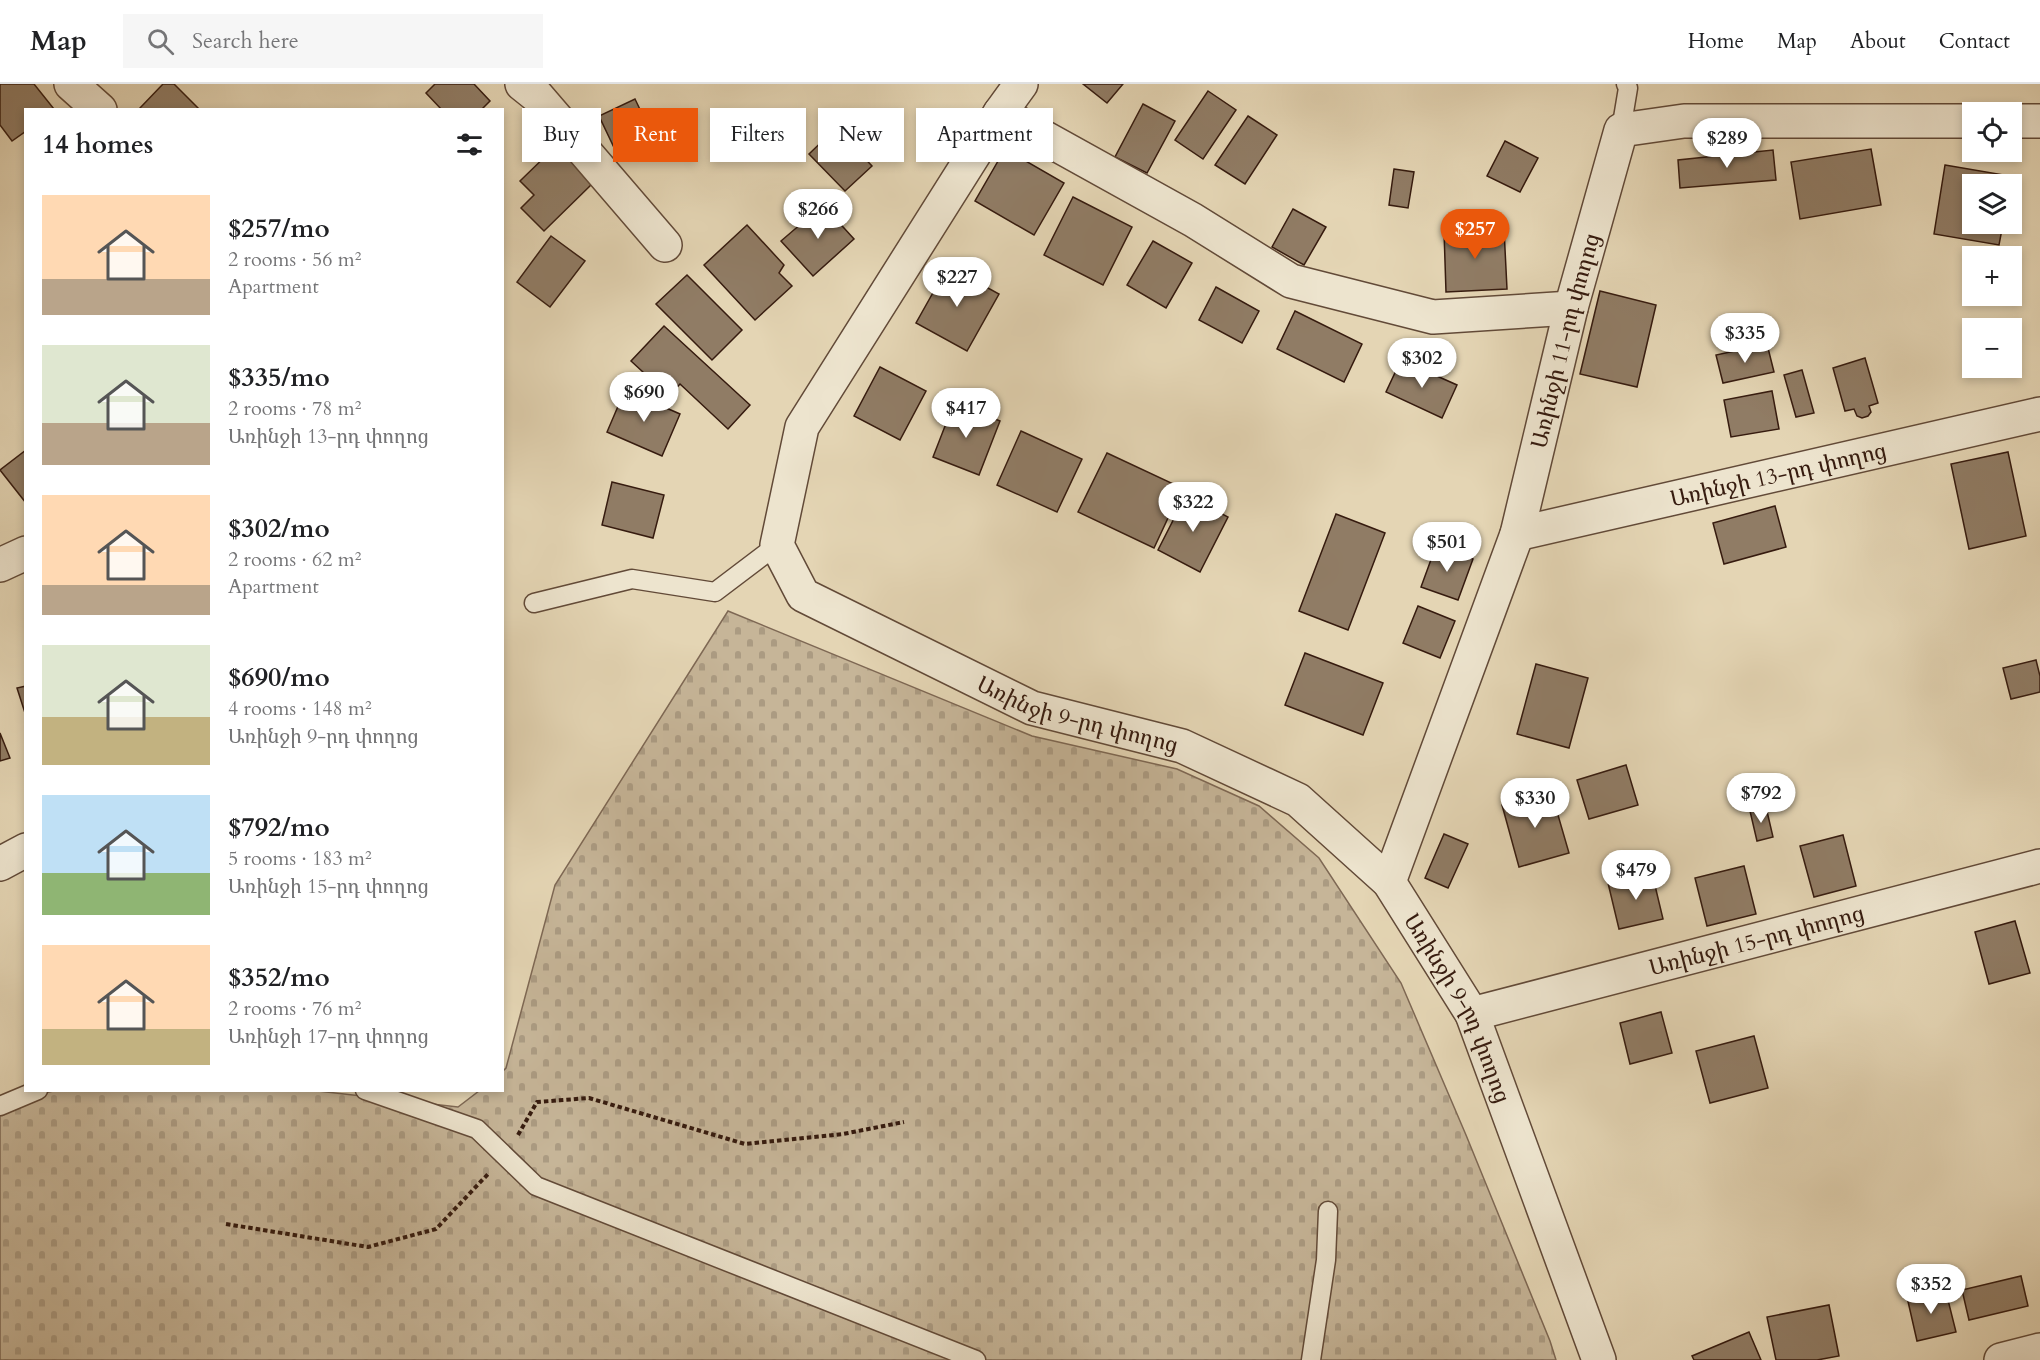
<!DOCTYPE html>
<html lang="en">
<head>
<meta charset="utf-8">
<style>
  body { margin:0; font-family:Cardo,"Noto Serif Armenian",serif; background:#f6f6f6; color:#202124; height:100vh; display:flex; flex-direction:column; font-size:22px; white-space:nowrap }
  * { box-sizing:border-box; margin:0 }
  p { font-size:20px; color:#757577 }
  .icon { flex:none; width:33px; height:33px; fill:none; stroke:currentColor; stroke-width:2; stroke-linecap:round; stroke-linejoin:round }
  .map { position:relative; flex:1; overflow:hidden }
  .sheet { position:absolute; left:24px; top:24px; width:480px; height:984px; display:flex; flex-direction:column; background:#fff; border-radius:0px; box-shadow:0 3px 9px #0003 }
  .sheet>* { flex:none }
  .banner { position:absolute; left:522px; top:24px; width:570px; height:54px; display:flex; gap:12px }
  .buttons { position:absolute; left:1962px; top:18px; display:grid; gap:12px }
  .buttons a { display:grid; place-items:center; width:60px; height:60px; border-radius:0px; background:#fff; box-shadow:0 3px 9px #0003; font-size:30px }
  .price { position:absolute; translate:-50% -51px; padding:0 14px; border-radius:21px; background:#fff; color:#222; font-size:20px; line-height:39px; filter:drop-shadow(0 2px 3px #0008) }
  .price::after { content:''; position:absolute; left:50%; top:36px; width:18px; height:14px; margin-left:-9px; background:inherit; clip-path:polygon(0 0,100% 0,50% 100%) }
  .price.current { background:#ea580c; color:#fff }
  ul { padding:0; list-style:none }
  li { display:flex; align-items:center; gap:18px; height:150px; padding:0 18px }
  li span { display:grid; place-items:center; flex:none; width:168px; height:120px; border-radius:0px; color:#555 }
  li>.icon { margin-inline-start:auto }
  span .icon { width:72px; height:72px; fill:#fffc; stroke-width:1 }
  li b { font-size:26px }
  h2 { display:flex; justify-content:space-between; align-items:center; height:72px; padding:0 18px; font-size:26px }
  .tag { padding:0 21px; border-radius:0px; background:#fff; box-shadow:0 3px 9px #0003; font-size:21px; line-height:54px }
  .tag.current { background:#ea580c; color:#fff }
  header { display:flex; align-items:center; gap:36px; box-sizing:border-box; height:84px; padding:0 30px; background:#fff; border-bottom:2px solid #e0e0e0 }
  header strong { font-size:28px }
  nav { display:flex; gap:33px; margin-inline-start:auto; font-size:21px }
  .search { width:420px; height:54px; background:#f6f6f6; display:flex; align-items:center; gap:15px; box-sizing:border-box; padding:0 21px; border-radius:0px; color:#757577; font-size:22px }
  .map>svg:first-child { display:block }
  .cemetery { fill:url(#cemetery-stones); stroke:#7e6854; stroke-width:1.5 }
  .building { fill:#907c65; stroke:#361b0f; stroke-width:1.5 }
  .lines { fill:none; stroke-linecap:round; stroke-linejoin:round }
  .service-casing { stroke:#624a38; stroke-width:21 }
  .minor-casing { stroke:#624a38; stroke-width:36 }
  .path { stroke:#361b0f; stroke-width:4; stroke-dasharray:4.5 3; stroke-linecap:butt }
  .service { stroke:#ede4ce; stroke-width:18 }
  .minor { stroke:#ede4ce; stroke-width:33 }
  .labels { text-anchor:middle; stroke-width:6; stroke-linejoin:round; paint-order:stroke }
  .street-label { font-size:22px; fill:#361b0f; stroke:#ede4ce }
</style>
</head>
<body>
<header>
<strong>Map</strong>
<div class="search"><svg class="icon" aria-label="search" viewBox="0 0 24 24"><circle cx="10" cy="10" r="6"/><path d="M15 15l6 6"/></svg>Search here</div>
<nav><a>Home</a><a>Map</a><a>About</a><a>Contact</a></nav>
</header>
<div class="map">
<svg width="2040" height="1276" viewBox="0 0 2040 1276">
  <defs>
    <pattern id="cemetery-stones" width="16" height="16" patternUnits="userSpaceOnUse" patternTransform="scale(1.5)"><rect width="16" height="16" fill="#c6b598"/><path d="M2 7V4a2 2 0 0 1 4 0v3zM10 15v-3a2 2 0 0 1 4 0v3z" fill="#ab9b82"/></pattern>
  </defs>
  <rect width="100%" height="100%" fill="#e4d5b4"/>
  <filter id="stains"><feTurbulence type="fractalNoise" baseFrequency=".00333" numOctaves="4"/><feColorMatrix values="0 0 0 0 .2 0 0 0 0 .09 0 0 0 0 .02 0 0 0 .5 -.17"/></filter>
  <radialGradient id="worn" r=".72"><stop offset=".6" stop-color="#630" stop-opacity="0"/><stop offset="1" stop-color="#630" stop-opacity=".3"/></radialGradient>
  <path class="cemetery" d="M728 527 1032 652 1177 685 1259 722 1319 774 1401 899 1466 1051 1550 1257 1556 1276H0V1019L58 1006H309L458 1023 479 1007 502 1006 503 987 506 984 555 801Z"/>
  <g class="building">
    <path d="M0 0H34L54 25 26 26V47L12 57 0 41Z"/>
    <path d="M163 0H174L200 26H142L140 24Z"/>
    <path d="M435 0H474L490 17 481 26H442L426 9Z"/>
    <path d="M1083 0H1123L1107 19Z"/>
    <path d="M1208 7 1236 26 1203 75 1175 56Z"/>
    <path d="M635 15 655 57 619 74 599 32Z"/>
    <path d="M1143 20 1175 37 1147 89 1115 73Z"/>
    <path d="M1248 32 1277 51 1245 100 1215 81Z"/>
    <path d="M836 44 872 82 845 107 809 70Z"/>
    <path d="M1505 57 1538 74 1520 108 1487 92Z"/>
    <path d="M556 62 593 99 544 147 521 124 534 111 520 97Z"/>
    <path d="M1005 65 1064 99 1034 151 975 117Z"/>
    <path d="M1871 65 1881 121 1800 135 1791 78Z"/>
    <path d="M1773 66 1776 96 1680 104 1678 76Z"/>
    <path d="M1945 81 2010 92 2009 100H1972V140H2003L1999 161 1934 150Z"/>
    <path d="M1394 85 1414 88 1408 124 1389 121Z"/>
    <path d="M1073 113 1132 143 1103 201 1044 171Z"/>
    <path d="M823 121 854 155 813 192 781 157Z"/>
    <path d="M1293 125 1326 143 1304 181 1272 163Z"/>
    <path d="M747 141 784 181 779 189 792 202 755 236 704 181Z"/>
    <path d="M1504 145 1507 205 1446 208 1444 147Z"/>
    <path d="M551 152 585 177 550 223 517 198Z"/>
    <path d="M1153 157 1192 179 1166 224 1127 201Z"/>
    <path d="M948 182 999 210 967 267 916 239Z"/>
    <path d="M687 191 742 246 712 276 656 220Z"/>
    <path d="M1216 203 1259 227 1242 259 1199 236Z"/>
    <path d="M1600 207 1656 221 1637 303 1580 290Z"/>
    <path d="M1295 227 1362 260 1344 298 1277 265Z"/>
    <path d="M664 242 750 321 728 345 680 300 669 312 631 277Z"/>
    <path d="M1767 260 1774 288 1723 299 1716 271Z"/>
    <path d="M1865 274 1878 319 1869 322 1871 328 1868 332 1862 334 1857 332 1854 325 1845 327 1833 284Z"/>
    <path d="M1401 276 1457 301 1442 334 1386 308Z"/>
    <path d="M880 283 926 307 900 356 854 332Z"/>
    <path d="M1802 286 1814 329 1796 333 1784 291Z"/>
    <path d="M625 306 680 330 662 372 607 348Z"/>
    <path d="M1772 307 1779 345 1731 353 1724 316Z"/>
    <path d="M954 319 1000 337 979 391 933 373Z"/>
    <path d="M1021 347 1082 375 1057 428 997 401Z"/>
    <path d="M26 366V419L0 386Z"/>
    <path d="M2008 368 2026 452 1969 465 1951 380Z"/>
    <path d="M1107 369 1182 404 1154 464 1078 428Z"/>
    <path d="M612 398 664 411 653 454 602 441Z"/>
    <path d="M1186 411 1228 433 1200 488 1158 466Z"/>
    <path d="M1775 422 1786 463 1724 480 1713 439Z"/>
    <path d="M1336 430 1385 449 1348 546 1299 527Z"/>
    <path d="M1436 462 1473 475 1458 516 1421 503Z"/>
    <path d="M1418 522 1455 537 1440 574 1403 559Z"/>
    <path d="M1305 569 1383 599 1363 651 1285 621Z"/>
    <path d="M2036 576 2040 592V608L2011 615 2003 584Z"/>
    <path d="M1536 580 1588 594 1569 664 1517 650Z"/>
    <path d="M26 602V632L17 604Z"/>
    <path d="M0 649 10 674 0 677Z"/>
    <path d="M1626 681 1638 721 1589 735 1577 696Z"/>
    <path d="M1551 707 1569 769 1519 783 1502 721Z"/>
    <path d="M1766 723 1773 753 1757 757 1750 727Z"/>
    <path d="M1444 750 1468 760 1448 804 1425 794Z"/>
    <path d="M1843 751 1856 802 1814 813 1800 762Z"/>
    <path d="M1744 782 1756 830 1707 842 1695 794Z"/>
    <path d="M1652 789 1663 835 1619 845 1608 799Z"/>
    <path d="M2015 837 2030 889 1989 900 1975 848Z"/>
    <path d="M1661 928 1672 969 1630 980 1620 939Z"/>
    <path d="M1754 952 1768 1004 1710 1019 1696 967Z"/>
    <path d="M2021 1192 2028 1222 1969 1236 1962 1206Z"/>
    <path d="M1945 1204 1956 1248 1917 1257 1907 1213Z"/>
    <path d="M1829 1221 1839 1272 1817 1276H1776L1767 1233Z"/>
    <path d="M1749 1248 1761 1276H1694L1692 1272Z"/>
  </g>
  <g class="lines">
    <defs>
      <g id="service">
        <path d="M1621 46 1628 4 1626 0"/>
        <path d="M534 519 632 495 715 508 777 461"/>
        <path d="M365 1006 477 1045 536 1102 976 1276"/>
        <path d="M0 1022 38 1006"/>
        <path d="M1311 1276 1326 1176 1328 1127"/>
      </g>
      <g id="minor">
        <path d="M71 0 100 26"/>
        <path d="M522 0 537 12 665 161"/>
        <path id="s1" d="M1021 0 1000 29 802 343 777 461 803 511 1032 624 1182 662 1298 716 1389 798 1472 930 1599 1276"/>
        <path d="M1000 29 1193 136 1291 197 1433 233 1571 224"/>
        <path d="M2012 37H2040"/>
        <path id="s2" d="M1517 450 2040 330"/>
        <path d="M0 481 26 469"/>
        <path d="M0 780 26 766"/>
        <path id="s3" d="M1389 798 1517 450 1571 224 1621 46 1684 37H1972"/>
        <path id="s4" d="M1472 930 2040 782"/>
        <path d="M2001 1276 2040 1266"/>
      </g>
    </defs>
    <use href="#service" class="service-casing"/>
    <use href="#minor" class="minor-casing"/>
    <g class="path">
      <path d="M518 1051 537 1018 589 1014 745 1060 843 1050 904 1038"/>
      <path d="M226 1140 368 1163 436 1145 488 1090"/>
    </g>
    <use href="#service" class="service"/>
    <use href="#minor" class="minor"/>
  </g>
  <g class="labels">
    <g class="street-label">
      <text dy="8" stroke="none"><textPath href="#s3" startOffset="570">Առինջի 11-րդ փողոց</textPath></text>
      <text dy="8" stroke="none"><textPath href="#s2" startOffset="268">Առինջի 13-րդ փողոց</textPath></text>
      <text dy="8" stroke="none"><textPath href="#s1" startOffset="885">Առինջի 9-րդ փողոց</textPath></text>
      <text dy="8" stroke="none"><textPath href="#s4" startOffset="294">Առինջի 15-րդ փողոց</textPath></text>
      <text dy="8" stroke="none"><textPath href="#s1" startOffset="1389">Առինջի 9-րդ փողոց</textPath></text>
    </g>
  </g>
  <rect width="100%" height="100%" filter="url(#stains)"/>
  <rect width="100%" height="100%" fill="url(#worn)"/>
</svg>
<div class="buttons">
<a><svg class="icon" aria-label="locate" viewBox="0 0 24 24"><circle cx="12" cy="12" r="6"/><path d="M12 2v4M12 18v4M2 12h4M18 12h4"/></svg></a>
<a><svg class="icon" aria-label="layers" viewBox="0 0 24 24"><path d="M12 4l9 5-9 5-9-5zM3 14l9 5 9-5"/></svg></a>
<a>+</a>
<a>−</a>
</div>
<b class="price" style="left:1727px;top:85px">$289</b>
<b class="price" style="left:818px;top:156px">$266</b>
<b class="price current" style="left:1475px;top:176px">$257</b>
<b class="price" style="left:957px;top:224px">$227</b>
<b class="price" style="left:1745px;top:280px">$335</b>
<b class="price" style="left:1422px;top:305px">$302</b>
<b class="price" style="left:644px;top:339px">$690</b>
<b class="price" style="left:966px;top:355px">$417</b>
<b class="price" style="left:1193px;top:449px">$322</b>
<b class="price" style="left:1447px;top:489px">$501</b>
<b class="price" style="left:1761px;top:740px">$792</b>
<b class="price" style="left:1535px;top:745px">$330</b>
<b class="price" style="left:1636px;top:817px">$479</b>
<b class="price" style="left:1931px;top:1231px">$352</b>
<div class="banner">
<a class="tag">Buy</a>
<a class="tag current">Rent</a>
<a class="tag">Filters</a>
<a class="tag">New</a>
<a class="tag">Apartment</a>
</div>
<section class="sheet">
<h2>14 homes<svg class="icon" aria-label="filters" viewBox="0 0 24 24"><path d="M4 7h16M4 17h16"/><circle cx="9" cy="7" r="2"/><circle cx="15" cy="17" r="2"/></svg></h2>
<ul>
<li><span style="background:linear-gradient(#ffd9b3 70%,#b9a48a 0)"><svg class="icon" aria-label="home" viewBox="0 0 24 24"><path d="M3 11l9-7 9 7M6 9v11h12V9"/></svg></span><div><b>$257/mo</b><p>2 rooms · 56 m²</p><p>Apartment</p></div></li>
<li><span style="background:linear-gradient(#dfe7d0 65%,#b9a48a 0)"><svg class="icon" aria-label="home" viewBox="0 0 24 24"><path d="M3 11l9-7 9 7M6 9v11h12V9"/></svg></span><div><b>$335/mo</b><p>2 rooms · 78 m²</p><p>Առինջի 13-րդ փողոց</p></div></li>
<li><span style="background:linear-gradient(#ffd9b3 75%,#b9a48a 0)"><svg class="icon" aria-label="home" viewBox="0 0 24 24"><path d="M3 11l9-7 9 7M6 9v11h12V9"/></svg></span><div><b>$302/mo</b><p>2 rooms · 62 m²</p><p>Apartment</p></div></li>
<li><span style="background:linear-gradient(#dfe7d0 60%,#c2b280 0)"><svg class="icon" aria-label="home" viewBox="0 0 24 24"><path d="M3 11l9-7 9 7M6 9v11h12V9"/></svg></span><div><b>$690/mo</b><p>4 rooms · 148 m²</p><p>Առինջի 9-րդ փողոց</p></div></li>
<li><span style="background:linear-gradient(#bfe0f5 65%,#8fb573 0)"><svg class="icon" aria-label="home" viewBox="0 0 24 24"><path d="M3 11l9-7 9 7M6 9v11h12V9"/></svg></span><div><b>$792/mo</b><p>5 rooms · 183 m²</p><p>Առինջի 15-րդ փողոց</p></div></li>
<li><span style="background:linear-gradient(#ffd9b3 70%,#c2b280 0)"><svg class="icon" aria-label="home" viewBox="0 0 24 24"><path d="M3 11l9-7 9 7M6 9v11h12V9"/></svg></span><div><b>$352/mo</b><p>2 rooms · 76 m²</p><p>Առինջի 17-րդ փողոց</p></div></li>
</ul>
</section>
</div>
</body>
</html>
